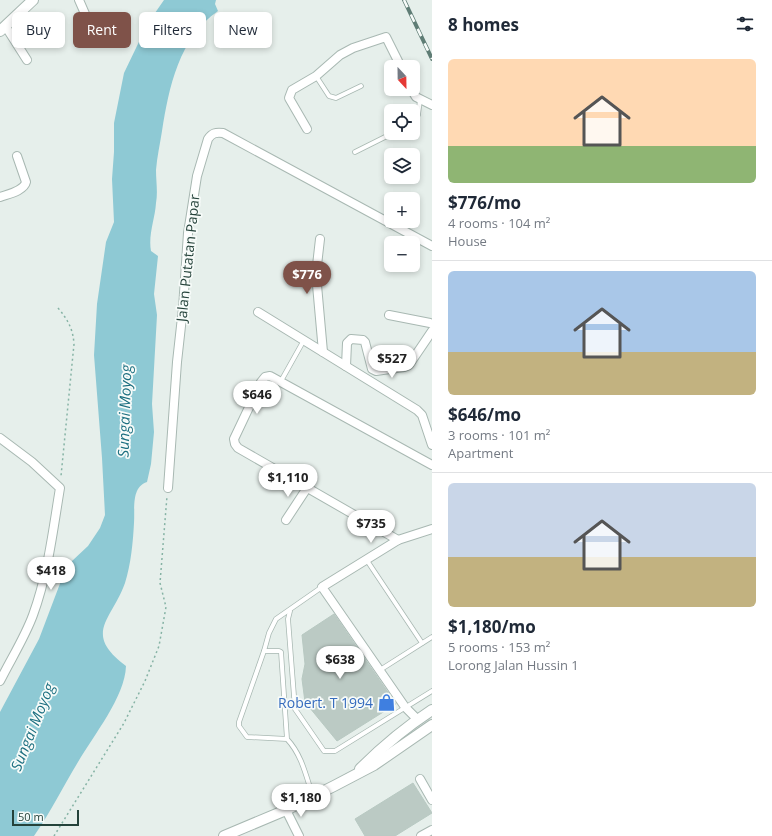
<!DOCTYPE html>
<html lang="en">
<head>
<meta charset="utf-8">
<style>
  body { margin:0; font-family:"Open Sans",sans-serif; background:#f2f2f3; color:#1f2937; height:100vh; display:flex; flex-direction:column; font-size:15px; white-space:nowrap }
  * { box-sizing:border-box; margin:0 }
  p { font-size:13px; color:#747a83 }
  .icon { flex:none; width:22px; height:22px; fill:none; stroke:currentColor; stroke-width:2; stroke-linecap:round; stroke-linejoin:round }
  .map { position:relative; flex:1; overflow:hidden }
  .side { display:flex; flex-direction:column; background:#fff; width:340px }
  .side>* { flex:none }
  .banner { position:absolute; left:12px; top:12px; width:360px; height:36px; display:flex; gap:8px }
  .needle { width:26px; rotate:158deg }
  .buttons { position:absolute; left:384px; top:60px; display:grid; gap:8px }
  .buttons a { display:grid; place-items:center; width:36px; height:36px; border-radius:6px; background:#fff; box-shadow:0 2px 6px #0003; font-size:20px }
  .scale { position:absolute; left:12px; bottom:10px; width:67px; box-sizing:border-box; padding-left:4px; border:2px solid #24423a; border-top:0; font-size:11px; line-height:14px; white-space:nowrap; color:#24423a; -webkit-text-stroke:3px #f7fbf9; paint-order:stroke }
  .price { position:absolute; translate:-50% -34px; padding:0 9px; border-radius:14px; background:#fff; color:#222; font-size:13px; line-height:26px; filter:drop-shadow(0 1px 2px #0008) }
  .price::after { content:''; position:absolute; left:50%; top:24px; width:12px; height:9px; margin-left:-6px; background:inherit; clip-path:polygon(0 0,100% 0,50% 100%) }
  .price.selected { background:#7f5249; color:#fff }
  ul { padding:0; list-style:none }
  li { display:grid; align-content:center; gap:8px; height:212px; padding:0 16px }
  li+li { border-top:1px solid #e0e1e3 }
  li span { display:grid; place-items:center; height:124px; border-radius:6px; color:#555 }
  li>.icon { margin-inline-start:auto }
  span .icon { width:72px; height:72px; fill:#fffc; stroke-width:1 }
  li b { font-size:17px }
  h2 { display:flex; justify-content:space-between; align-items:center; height:48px; padding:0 16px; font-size:17px }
  .tag { padding:0 14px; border-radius:6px; background:#fff; box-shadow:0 2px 6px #0003; font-size:14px; line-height:36px }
  .tag.selected { background:#7f5249; color:#fff }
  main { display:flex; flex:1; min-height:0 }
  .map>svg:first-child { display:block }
  .water { fill:#8ec9d4 }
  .building { fill:#bbcac4; stroke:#b8c9c2 }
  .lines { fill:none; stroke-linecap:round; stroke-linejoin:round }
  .service-casing { stroke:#a8b8b2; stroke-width:5.5 }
  .minor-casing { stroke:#a8b8b2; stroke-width:10 }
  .tertiary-casing { stroke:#a8b8b2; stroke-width:12 }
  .path { stroke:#86b3a5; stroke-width:1.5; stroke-dasharray:2 3; stroke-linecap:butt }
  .service { stroke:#fff; stroke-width:4 }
  .minor { stroke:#fff; stroke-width:8 }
  .tertiary { stroke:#fff; stroke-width:10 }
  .rail-casing { stroke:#5f7d75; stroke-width:4 }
  .rail { stroke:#f7fbf9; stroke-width:2.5; stroke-dasharray:8; stroke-linecap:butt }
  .labels { text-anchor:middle; stroke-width:3.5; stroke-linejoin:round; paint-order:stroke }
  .street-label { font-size:14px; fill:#24423a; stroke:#f7fbf9 }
  .shop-label { font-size:14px; fill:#366cbe; stroke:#f7fbf9; text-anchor:end }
  .water-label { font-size:15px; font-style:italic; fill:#1c6f80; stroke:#f7fbf9 }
</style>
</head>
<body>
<main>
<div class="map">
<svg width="432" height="836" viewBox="0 0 432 836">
  <rect width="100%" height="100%" fill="#e6efeb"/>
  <path class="water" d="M164 0H216L215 4 218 11C179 38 169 87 162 131 160 144 157 157 156 170 156 181 158 192 156 203 155 219 148 235 151 251L158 256 154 294 157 315 152 404 154 432 151 464 147 482C131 487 135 509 134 523 133 542 131 564 125 583 112 620 82 633 126 666 125 697 93 736 78 762 63 787 51 811 34 836H0V712L39 639 64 573 72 561 88 546 100 528 105 515 102 458 94 355 97 304 106 242 114 222 112 179 114 152V123L124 73 148 23Z"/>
  <g class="building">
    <path d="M334 614 396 704 337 741 305 702 302 679 305 664 302 635Z"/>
    <path d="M413 783 432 813 395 836H365L355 819Z"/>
  </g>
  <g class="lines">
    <defs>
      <g id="service">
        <path d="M316 76 329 96 336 98 361 86"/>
        <path d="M413 122 418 115 420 100"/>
        <path d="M355 152 393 133"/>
        <path d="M281 381 304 340"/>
        <path d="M366 559 422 643"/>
        <path d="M290 611 288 619 295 709 324 751H335L432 691"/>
        <path d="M264 651 269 633 276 619 322 587"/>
        <path d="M380 670 432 637"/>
        <path d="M287 739 247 737 239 726V722L264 651H279L281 652 287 739C302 755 306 776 313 797"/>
      </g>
      <g id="minor">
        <path d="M79 0 86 16"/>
        <path d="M6 27 27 60"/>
        <path d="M411 89 416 97 432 105"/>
        <path d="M307 129 289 98 292 90 316 76 340 55 353 48 386 37 401 67"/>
        <path d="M0 197C8 194 24 191 26 182L17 156"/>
        <path d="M320 239 316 274 323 352"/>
        <path d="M258 312 417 410 422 415 432 445"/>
        <path d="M389 315 430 323 432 324"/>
        <path d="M346 366 347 343 351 339 363 340 365 342 372 369 376 371 404 367 409 365 432 331"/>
        <path d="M0 438 32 462 60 488C53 530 48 574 33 615 25 637 11 659 0 681"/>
        <path d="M168 488 177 362 183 308 188 233 197 176 208 139C212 133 216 132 223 133L432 246"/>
        <path d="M286 520 307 488"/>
        <path d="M398 540 238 448 235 444 234 439 261 382 265 377 270 376 432 465"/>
        <path d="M417 719 405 707 322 587 398 540 432 529"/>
        <path d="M420 779 432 800"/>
        <path d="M286 810 299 836"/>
        <path d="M421 836 432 830"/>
      </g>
      <g id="tertiary">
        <path d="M0 31 33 0"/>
        <path d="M360 769C382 747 406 727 432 710"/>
        <path d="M224 836 286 810 334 786 374 765 432 725"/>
      </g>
    </defs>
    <use href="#service" class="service-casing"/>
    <use href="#minor" class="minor-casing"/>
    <use href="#tertiary" class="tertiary-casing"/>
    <g class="path">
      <path d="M58 308C68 320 73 329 74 344L61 476"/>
      <path d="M54 836 124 723 145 681 159 646 166 607 160 583 167 496"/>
    </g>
    <use href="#service" class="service"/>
    <use href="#minor" class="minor"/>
    <use href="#tertiary" class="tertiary"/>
    <defs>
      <path id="rail" d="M404 0 432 59"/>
    </defs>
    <use href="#rail" class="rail-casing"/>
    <use href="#rail" class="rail"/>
  </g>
  <defs>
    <symbol id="shop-bare" viewBox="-9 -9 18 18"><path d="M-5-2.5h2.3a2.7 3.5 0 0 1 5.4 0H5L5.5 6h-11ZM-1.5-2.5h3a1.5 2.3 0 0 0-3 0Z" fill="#3f7fe0" stroke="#f7fbf9" stroke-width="2.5" paint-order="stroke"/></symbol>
  </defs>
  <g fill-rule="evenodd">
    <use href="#shop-bare" x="374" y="690" width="25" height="25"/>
  </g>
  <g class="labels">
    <g class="street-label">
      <text transform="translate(188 258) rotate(-84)" y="5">Jalan Putatan Papar</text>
    </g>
    <g class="shop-label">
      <text x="373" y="708">Robert. T 1994</text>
    </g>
    <g class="water-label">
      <text transform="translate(125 411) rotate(-88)" y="5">Sungai Moyog</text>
      <text transform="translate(33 727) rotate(-68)" y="5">Sungai Moyog</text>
    </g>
  </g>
</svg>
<div class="buttons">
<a><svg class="needle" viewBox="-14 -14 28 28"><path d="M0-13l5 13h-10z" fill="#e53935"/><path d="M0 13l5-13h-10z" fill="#747a83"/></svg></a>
<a><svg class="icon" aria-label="locate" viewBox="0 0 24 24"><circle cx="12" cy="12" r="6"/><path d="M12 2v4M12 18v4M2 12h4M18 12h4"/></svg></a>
<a><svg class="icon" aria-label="layers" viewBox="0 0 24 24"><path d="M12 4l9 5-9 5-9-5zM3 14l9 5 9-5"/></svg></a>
<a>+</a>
<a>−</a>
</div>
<div class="scale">50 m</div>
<b class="price selected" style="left:307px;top:295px">$776</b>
<b class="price" style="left:392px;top:379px">$527</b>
<b class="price" style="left:257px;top:415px">$646</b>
<b class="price" style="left:288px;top:498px">$1,110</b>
<b class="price" style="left:371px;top:544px">$735</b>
<b class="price" style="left:51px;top:591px">$418</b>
<b class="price" style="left:340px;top:680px">$638</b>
<b class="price" style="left:301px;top:818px">$1,180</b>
<div class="banner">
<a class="tag">Buy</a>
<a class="tag selected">Rent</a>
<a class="tag">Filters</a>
<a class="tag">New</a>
</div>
</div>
<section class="side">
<h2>8 homes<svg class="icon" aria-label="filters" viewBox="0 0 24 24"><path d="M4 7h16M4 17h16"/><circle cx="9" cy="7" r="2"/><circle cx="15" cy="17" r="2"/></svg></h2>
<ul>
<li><span style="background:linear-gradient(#ffd9b3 70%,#8fb573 0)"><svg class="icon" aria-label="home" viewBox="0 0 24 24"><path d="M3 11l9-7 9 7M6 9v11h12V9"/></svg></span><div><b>$776/mo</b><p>4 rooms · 104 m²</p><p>House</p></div></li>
<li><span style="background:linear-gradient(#a9c7e8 65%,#c2b280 0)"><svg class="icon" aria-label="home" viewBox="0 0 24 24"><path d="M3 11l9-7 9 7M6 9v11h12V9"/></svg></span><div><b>$646/mo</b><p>3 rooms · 101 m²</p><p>Apartment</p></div></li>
<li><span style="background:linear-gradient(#c9d6e8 60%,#c2b280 0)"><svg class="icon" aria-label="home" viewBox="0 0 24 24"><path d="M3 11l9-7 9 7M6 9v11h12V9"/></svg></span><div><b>$1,180/mo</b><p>5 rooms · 153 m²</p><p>Lorong Jalan Hussin 1</p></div></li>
</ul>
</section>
</main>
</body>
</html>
